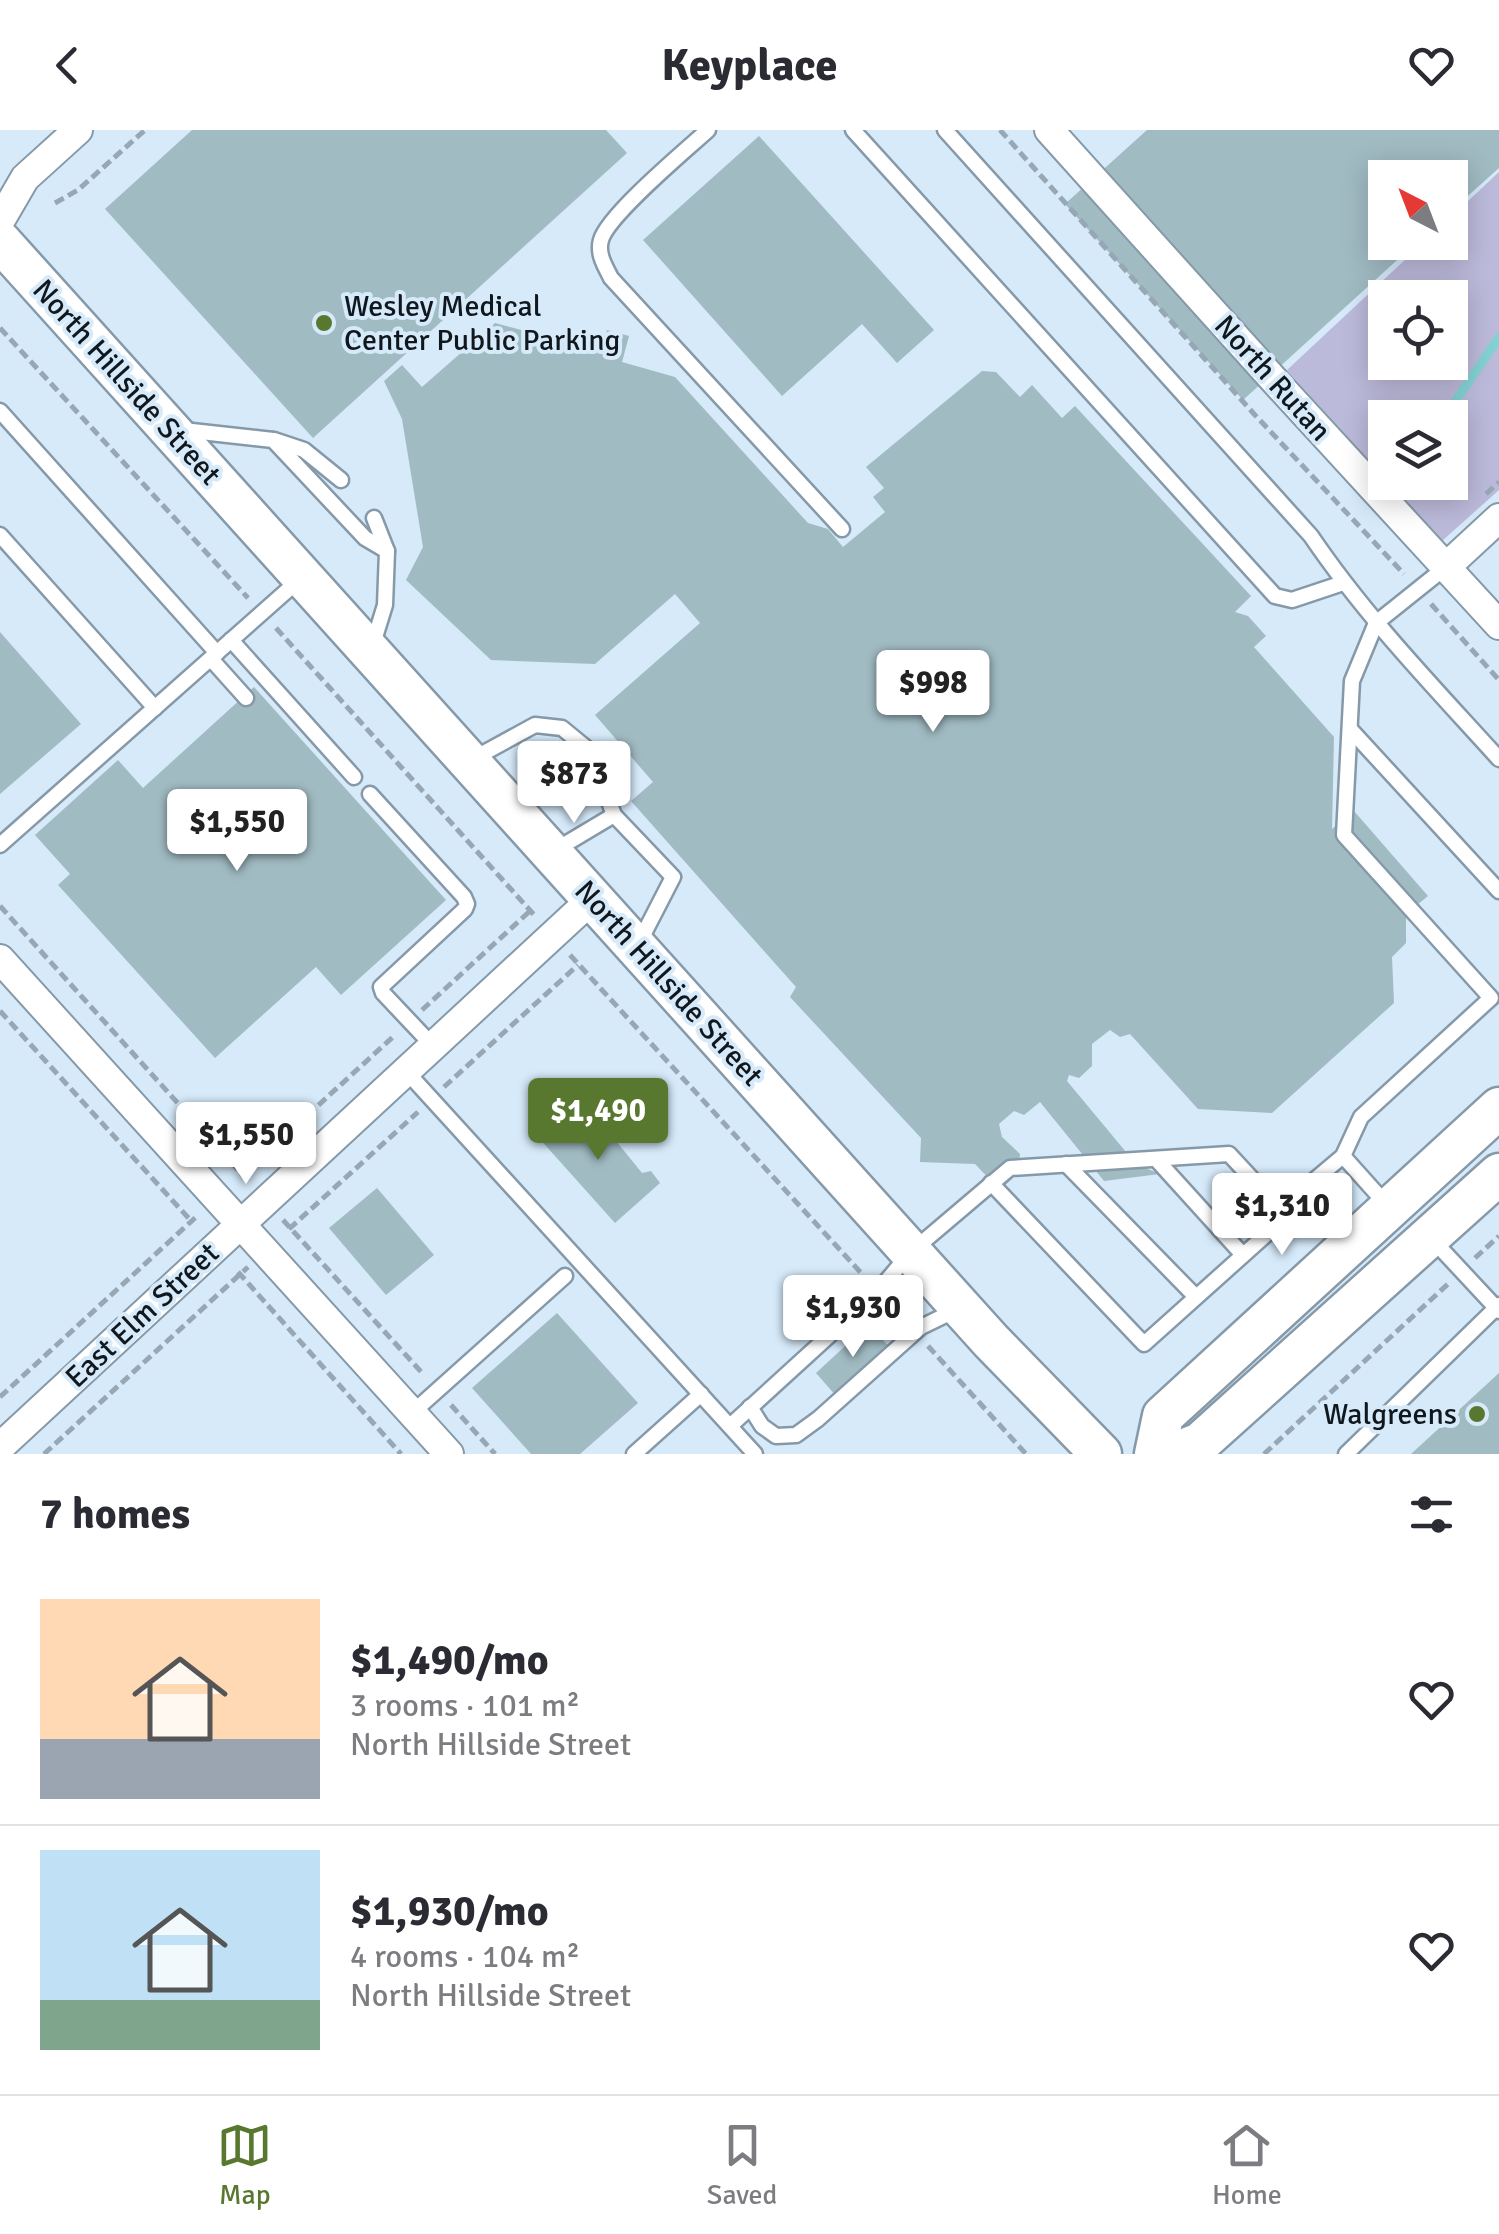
<!DOCTYPE html>
<html lang="en">
<head>
<meta charset="utf-8">
<style>
  body { margin:0; font-family:Signika,sans-serif; background:#f2f2f3; color:#2b2b33; height:100vh; display:flex; flex-direction:column; font-size:38px; white-space:nowrap }
  * { box-sizing:border-box; margin:0 }
  p { font-size:32px; color:#7c7c81 }
  .icon { flex:none; width:55px; height:55px; fill:none; stroke:currentColor; stroke-width:2; stroke-linecap:round; stroke-linejoin:round }
  .map { position:relative; height:1324px; overflow:hidden }
  .side { display:flex; flex-direction:column; background:#fff; flex:1 }
  .side>* { flex:none }
  .needle { width:65px; rotate:318deg }
  .buttons { position:absolute; left:1368px; top:30px; display:grid; gap:20px }
  .buttons a { display:grid; place-items:center; width:100px; height:100px; border-radius:0px; background:#fff; box-shadow:0 5px 25px #0003; font-size:50px }
  .price { position:absolute; translate:-50% -85px; padding:0 22px; border-radius:10px; background:#fff; color:#222; font-size:32px; line-height:65px; filter:drop-shadow(0 2px 5px #0008) }
  .price::after { content:''; position:absolute; left:50%; top:60px; width:30px; height:22px; margin-left:-15px; background:inherit; clip-path:polygon(0 0,100% 0,50% 100%) }
  .price.on { background:#59782f; color:#fff }
  ul { padding:0; list-style:none }
  li { display:flex; align-items:center; gap:30px; height:250px; padding:0 40px }
  li+li { border-top:2px solid #e1e1e2 }
  li span { display:grid; place-items:center; flex:none; width:280px; height:200px; border-radius:0px; color:#555 }
  li>.icon { margin-inline-start:auto }
  span .icon { width:120px; height:120px; fill:#fffc; stroke-width:1 }
  li b { font-size:42px }
  h2 { display:flex; justify-content:space-between; align-items:center; height:120px; padding:0 40px; font-size:42px }
  header { display:flex; justify-content:space-between; align-items:center; height:130px; padding:0 40px; background:#fff; font-size:45px; font-weight:800 }
  .dock { display:flex; justify-content:space-around; align-items:center; height:140px; border-top:2px solid #e1e1e2; background:#fff; font-size:28px; color:#7c7c81 }
  .dock a { display:grid; justify-items:center; gap:5px }
  .dock .on { color:#59782f }
  .map>svg:first-child { display:block }
  .green { fill:#bcbada; fill-rule:evenodd }
  .lines { fill:none; stroke-linecap:round; stroke-linejoin:round }
  .stream { stroke:#84d1d2; stroke-width:9 }
  .building { fill:#a1bbc3 }
  .service-casing { stroke:#8699a8; stroke-width:19 }
  .minor-casing { stroke:#8699a8; stroke-width:32 }
  .secondary-casing { stroke:#8699a8; stroke-width:45 }
  .path { stroke:#97a7b4; stroke-width:5; stroke-dasharray:10 5; stroke-linecap:butt }
  .service { stroke:#fff; stroke-width:14 }
  .minor { stroke:#fff; stroke-width:28 }
  .secondary { stroke:#fff; stroke-width:40 }
  .poi-dot { fill:#59782f; stroke:#d6eafa; stroke-width:4 }
  .labels { text-anchor:middle; stroke-width:8; stroke-linejoin:round; paint-order:stroke }
  .poi-label { font-size:30px; fill:#10171d; stroke:#d6eafa; text-anchor:start }
  .street-label { font-size:30px; fill:#10171d; stroke:#d6eafa }
</style>
</head>
<body>
<header><svg class="icon" aria-label="back" viewBox="0 0 24 24"><path d="M15 5l-7 7 7 7"/></svg>Keyplace<svg class="icon" aria-label="heart" viewBox="0 0 24 24"><path d="M12 20l-8-8c-3-5 5-10 8-4 3-6 11-1 8 4z"/></svg></header>
<div class="map">
<svg width="1499" height="1324" viewBox="0 0 1499 1324">
  <rect width="100%" height="100%" fill="#d6eafa"/>
  <path class="green" d="M1499 42V360L1442 411 1389 353 1450 352V288H1385V348L1287 240 1423 113 1450 112V88ZM1385 168H1450V232H1385Z"/>
  <g class="lines">
    <path class="stream" d="M1444 288 1499 207"/>
  </g>
  <g class="building">
    <path d="M192 0H606L627 23 313 308 105 79Z"/>
    <path d="M1147 0H1499V38L1450 82V48H1385V112H1417L1243 270 1065 74Z"/>
    <path d="M759 6 934 200 897 233 862 194 782 266 643 110Z"/>
    <path d="M495 193 602 221 607 200 629 206 622 232 675 247 808 393 828 399 843 417 885 382 873 367 884 358 866 337 982 241 996 242 1020 267 1032 255 1062 288 1075 276 1251 466 1235 482 1248 486 1266 506 1254 517 1334 607 1332 699 1354 681 1428 766 1406 784V813L1392 827 1394 873 1272 983 1198 979 1130 904 1120 907 1110 900 1092 914V936L1079 948 1069 945 1067 951 1136 1034 1160 1044 1104 1051 1040 972 1024 985 1014 981 999 994 1002 1007 1020 1024 1018 1043 1000 1060 975 1034 920 1032 921 1008 790 867 796 857 631 671 653 652 595 585 700 493 675 464 595 534 491 530 406 450 423 417 402 289 384 251 402 235 422 257Z"/>
    <path d="M0 502 81 594 0 664Z"/>
    <path d="M254 557 446 770 341 865 316 837 215 928 58 755 70 744 35 705 118 630 143 658Z"/>
    <path d="M575 975 590 986 599 990 642 1043 651 1041 660 1053 615 1093 538 1007Z"/>
    <path d="M377 1058 434 1125 386 1165 329 1098Z"/>
    <path d="M557 1183 638 1273 580 1324H531L472 1258Z"/>
    <path d="M869 1194 890 1218 837 1267 816 1243Z"/>
    <path d="M1499 1243V1324H1411Z"/>
  </g>
  <g class="lines">
    <defs>
      <g id="service">
        <path d="M708 0C686 20 608 85 601 110 597 124 605 136 611 148L842 399"/>
        <path d="M853 0 1275 466 1292 470 1343 453"/>
        <path d="M945 0 1311 406C1366 487 1433 556 1499 629"/>
        <path d="M0 281 217 523"/>
        <path d="M183 300 273 310 365 408 387 421 385 475 372 517"/>
        <path d="M274 310 304 320 341 350"/>
        <path d="M374 388 387 421"/>
        <path d="M0 405 155 578"/>
        <path d="M231 510 354 647"/>
        <path d="M211 529 246 568"/>
        <path d="M1350 599 1499 761"/>
        <path d="M471 630 535 595 562 598 590 621 614 685"/>
        <path d="M370 664 464 767 467 774 465 779 381 857 383 863 433 916"/>
        <path d="M0 715 299 450"/>
        <path d="M552 722 614 685 673 747 639 813"/>
        <path d="M406 941 755 1324"/>
        <path d="M1343 1026 1386 1074"/>
        <path d="M1156 1029 1243 1125"/>
        <path d="M1066 1034 1196 1167"/>
        <path d="M991 1053 1144 1214 1269 1102 1280 1079 1343 1026 1361 987 1491 868 1344 705 1352 551 1376 493 1446 437"/>
        <path d="M1431 1108 1499 1181"/>
        <path d="M750 1277 762 1296 776 1306 796 1305 818 1289 921 1197 956 1180"/>
        <path d="M412 1283 565 1146"/>
        <path d="M730 1296 878 1161 911 1122 1010 1038 1229 1024 1280 1079"/>
        <path d="M634 1324 701 1264"/>
        <path d="M1346 1324 1499 1175"/>
      </g>
      <g id="minor">
        <path d="M1049 0 1274 250 1499 495"/>
        <path d="M0 91 25 48 78 0"/>
        <path d="M1446 437 1499 388"/>
        <path d="M0 829 449 1324"/>
        <path d="M0 1317 592 769"/>
      </g>
      <g id="secondary">
        <path d="M0 111 991 1211 1101 1324"/>
        <path d="M1155 1324 1163 1286 1499 978"/>
        <path d="M1172 1324 1200 1313 1499 1044"/>
      </g>
    </defs>
    <use href="#service" class="service-casing"/>
    <use href="#minor" class="minor-casing"/>
    <use href="#secondary" class="secondary-casing"/>
    <g class="path">
      <path d="M1000 0 1255 285 1404 444"/>
      <path d="M55 73 78 60 145 0"/>
      <path d="M0 198 248 468"/>
      <path d="M1486 364 1499 352"/>
      <path d="M1431 474 1499 550"/>
      <path d="M276 498 536 787"/>
      <path d="M0 776 249 1052"/>
      <path d="M570 825 863 1145"/>
      <path d="M422 880 530 781"/>
      <path d="M0 881 193 1093"/>
      <path d="M444 957 578 835"/>
      <path d="M241 1046 395 905"/>
      <path d="M283 1090 424 1245"/>
      <path d="M289 1099 418 982"/>
      <path d="M1475 1128 1499 1106"/>
      <path d="M238 1142 401 1324"/>
      <path d="M928 1216 1026 1324"/>
      <path d="M0 1267 196 1087"/>
      <path d="M451 1275 495 1324"/>
      <path d="M44 1324 248 1137"/>
      <path d="M1264 1324 1449 1153"/>
    </g>
    <use href="#service" class="service"/>
    <use href="#minor" class="minor"/>
    <use href="#secondary" class="secondary"/>
  </g>
  <g class="poi-dot">
    <circle cx="324" cy="193" r="10"/>
    <circle cx="1477" cy="1284" r="10"/>
  </g>
  <g class="labels">
    <g class="poi-label">
      <text x="344" y="186">Wesley Medical<tspan x="344" dy="34">Center Public Parking</tspan></text>
      <text x="1457" y="1294" text-anchor="end">Walgreens</text>
    </g>
    <g class="street-label">
      <text transform="translate(1273 248) rotate(48)" y="10">North Rutan</text>
      <text transform="translate(127 252) rotate(48)" y="10">North Hillside Street</text>
      <text transform="translate(669 853) rotate(48)" y="10">North Hillside Street</text>
      <text transform="translate(142 1185) rotate(-43)" y="10">East Elm Street</text>
    </g>
  </g>
</svg>
<div class="buttons">
<a><svg class="needle" viewBox="-14 -14 28 28"><path d="M0-13l5 13h-10z" fill="#e53935"/><path d="M0 13l5-13h-10z" fill="#7c7c81"/></svg></a>
<a><svg class="icon" aria-label="locate" viewBox="0 0 24 24"><circle cx="12" cy="12" r="6"/><path d="M12 2v4M12 18v4M2 12h4M18 12h4"/></svg></a>
<a><svg class="icon" aria-label="layers" viewBox="0 0 24 24"><path d="M12 4l9 5-9 5-9-5zM3 14l9 5 9-5"/></svg></a>
</div>
<b class="price" style="left:933px;top:605px">$998</b>
<b class="price" style="left:574px;top:696px">$873</b>
<b class="price" style="left:237px;top:744px">$1,550</b>
<b class="price on" style="left:598px;top:1033px">$1,490</b>
<b class="price" style="left:246px;top:1057px">$1,550</b>
<b class="price" style="left:1282px;top:1128px">$1,310</b>
<b class="price" style="left:853px;top:1230px">$1,930</b>
</div>
<section class="side">
<h2>7 homes<svg class="icon" aria-label="filters" viewBox="0 0 24 24"><path d="M4 7h16M4 17h16"/><circle cx="9" cy="7" r="2"/><circle cx="15" cy="17" r="2"/></svg></h2>
<ul>
<li><span style="background:linear-gradient(#ffd9b3 70%,#9aa5b1 0)"><svg class="icon" aria-label="home" viewBox="0 0 24 24"><path d="M3 11l9-7 9 7M6 9v11h12V9"/></svg></span><div><b>$1,490/mo</b><p>3 rooms · 101 m²</p><p>North Hillside Street</p></div><svg class="icon" aria-label="heart" viewBox="0 0 24 24"><path d="M12 20l-8-8c-3-5 5-10 8-4 3-6 11-1 8 4z"/></svg></li>
<li><span style="background:linear-gradient(#bfe0f5 75%,#7fa58c 0)"><svg class="icon" aria-label="home" viewBox="0 0 24 24"><path d="M3 11l9-7 9 7M6 9v11h12V9"/></svg></span><div><b>$1,930/mo</b><p>4 rooms · 104 m²</p><p>North Hillside Street</p></div><svg class="icon" aria-label="heart" viewBox="0 0 24 24"><path d="M12 20l-8-8c-3-5 5-10 8-4 3-6 11-1 8 4z"/></svg></li>
</ul>
</section>
<nav class="dock">
<a class="on"><svg class="icon" aria-label="map" viewBox="0 0 24 24"><path d="M3 6l6-2 6 2 6-2v14l-6 2-6-2-6 2zM9 4v14M15 6v14"/></svg>Map</a>
<a><svg class="icon" aria-label="saved" viewBox="0 0 24 24"><path d="M7 4h10v16l-5-4-5 4z"/></svg>Saved</a>
<a><svg class="icon" aria-label="home" viewBox="0 0 24 24"><path d="M3 11l9-7 9 7M6 9v11h12V9"/></svg>Home</a>
</nav>
</body>
</html>
